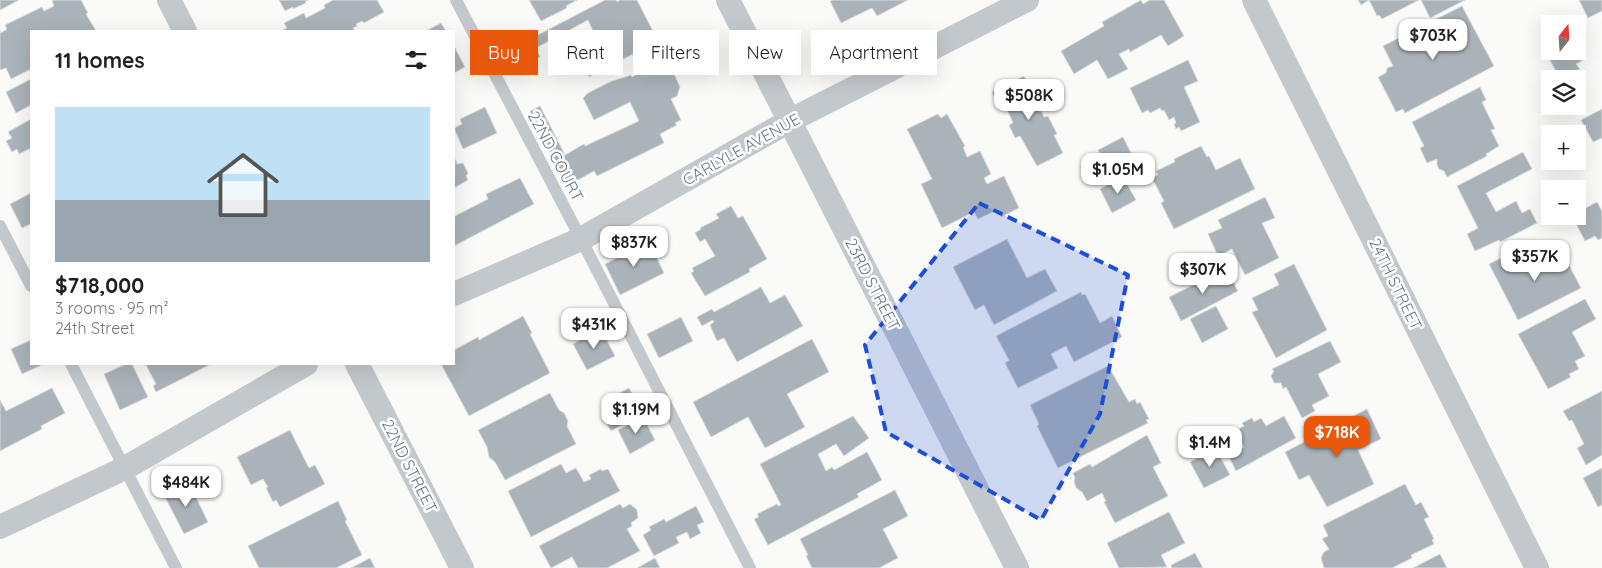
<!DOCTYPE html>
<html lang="en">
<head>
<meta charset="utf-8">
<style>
  body { margin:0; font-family:Quicksand,sans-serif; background:#f2f2f2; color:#202124; height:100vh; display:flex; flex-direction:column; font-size:19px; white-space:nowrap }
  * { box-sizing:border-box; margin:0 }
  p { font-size:16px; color:#757577 }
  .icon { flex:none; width:28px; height:28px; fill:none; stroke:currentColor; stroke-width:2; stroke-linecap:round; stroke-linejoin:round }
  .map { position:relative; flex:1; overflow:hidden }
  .panel { position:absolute; left:30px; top:30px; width:425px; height:335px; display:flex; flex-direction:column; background:#fff; border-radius:0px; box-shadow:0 5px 20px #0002 }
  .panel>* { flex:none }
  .top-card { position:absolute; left:470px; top:30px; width:475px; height:45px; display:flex; gap:10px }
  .needle { width:32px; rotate:17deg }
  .fabs { position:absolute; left:1541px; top:15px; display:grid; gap:10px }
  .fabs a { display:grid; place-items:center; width:45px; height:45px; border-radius:0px; background:#fff; box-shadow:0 5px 20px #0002; font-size:25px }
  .price { position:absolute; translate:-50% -42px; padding:0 11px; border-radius:10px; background:#fff; color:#222; font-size:16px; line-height:32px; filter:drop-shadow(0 1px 2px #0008) }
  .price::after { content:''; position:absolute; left:50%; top:30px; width:15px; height:11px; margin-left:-8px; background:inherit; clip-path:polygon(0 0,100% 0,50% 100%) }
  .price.on { background:#ea580c; color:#fff }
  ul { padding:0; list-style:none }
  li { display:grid; align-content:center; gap:10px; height:265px; padding:0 25px }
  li+li { border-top:1px solid #e0e0e0 }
  li span { display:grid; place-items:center; height:155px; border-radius:0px; color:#555 }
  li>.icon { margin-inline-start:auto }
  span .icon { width:90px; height:90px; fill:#fffc; stroke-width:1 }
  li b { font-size:21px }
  h2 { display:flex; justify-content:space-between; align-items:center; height:60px; padding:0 25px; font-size:21px }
  .tag { padding:0 18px; border-radius:0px; background:#fff; box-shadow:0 5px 20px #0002; font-size:18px; line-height:45px }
  .tag.on { background:#ea580c; color:#fff }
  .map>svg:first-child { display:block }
  .building { fill:#aab3b9; stroke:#dcdcda }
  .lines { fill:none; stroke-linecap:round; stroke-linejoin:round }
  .service { stroke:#c3c8cc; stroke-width:12 }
  .minor { stroke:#c3c8cc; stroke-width:24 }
  .marked { fill:#1d4ed8; fill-opacity:0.2; stroke:#1d4ed8; stroke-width:4; stroke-dasharray:10 6; stroke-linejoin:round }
  .labels { text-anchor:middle; stroke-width:5; stroke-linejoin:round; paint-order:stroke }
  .street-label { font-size:16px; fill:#657683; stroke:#fff }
</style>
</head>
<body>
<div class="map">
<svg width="1602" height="568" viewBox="0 0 1602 568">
  <rect width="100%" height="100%" fill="#fafaf8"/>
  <g class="building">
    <path d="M0 0H19L0 10Z"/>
    <path d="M54 0H81L88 13 86 14 96 31H31V69L11 79 6 68 0 70V30L1 33 7 29 5 25 42 7 44 11 54 6 52 1Z"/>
    <path d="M279 0H308L305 2 306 3 293 9V7L285 11Z"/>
    <path d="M333 0H377L384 12 364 23 362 21 356 24 357 26 353 28 354 31H281L287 28 284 23 304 13 306 18 325 8 324 5Z"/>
    <path d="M529 0H577L566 6 567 8 541 21Z"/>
    <path d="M605 0H616L617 2 620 0H637L658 41 589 77 580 61 596 53 594 49 600 46 588 20 536 48 540 57 516 69 507 51Z"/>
    <path d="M833 0H908L877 16 872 8 841 23 830 1Z"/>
    <path d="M1141 0 1143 4 1150 0H1164L1184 36 1168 46 1161 35 1130 52 1129 49 1119 54 1128 69 1108 79 1097 60 1074 74 1061 51 1104 26 1102 22Z"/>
    <path d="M1358 0H1419L1382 19 1379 15 1377 16 1369 0 1361 5Z"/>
    <path d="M1421 0H1465L1430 18Z"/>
    <path d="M1579 0H1602V11L1588 18Z"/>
    <path d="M1462 6 1494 66 1405 113 1403 109 1396 112 1378 77 1386 73 1387 68 1393 66 1383 46Z"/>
    <path d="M441 23 446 31H426Z"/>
    <path d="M454 46 465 67 454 73Z"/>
    <path d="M1550 46V51H1577L1582 61 1576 64 1580 69 1560 79 1544 49Z"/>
    <path d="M666 56 680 87 677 96 671 99 681 120 675 123 677 125 660 134 664 143 597 176 594 171 567 186 530 111 540 106 565 155 584 144 585 146 639 121 630 102 594 120 583 98 588 93 612 81 631 75 632 77 639 73 638 71Z"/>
    <path d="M1188 60 1198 81 1184 87 1200 122 1181 131 1179 127 1176 129 1174 124 1176 123 1174 117 1169 120 1164 110 1162 111 1160 108 1150 113 1148 110 1142 113 1130 88Z"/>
    <path d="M1024 76 1044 117 1048 116 1057 134 1054 135 1063 153 1037 166 1020 136 1015 138 1009 125 1013 123 1003 100 997 102 992 92Z"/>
    <path d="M31 79V105L16 113 6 92Z"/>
    <path d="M1480 87 1486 100 1482 102 1495 129 1491 130 1499 146 1486 154 1487 156 1447 177 1444 171 1439 169 1437 165V159L1427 163 1420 148 1424 146 1412 122Z"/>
    <path d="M485 107 497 133 463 149 454 128 462 124 460 119Z"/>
    <path d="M1602 109V138L1593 142 1581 120Z"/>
    <path d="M938 114 941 118 947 114 965 146 963 147 967 157 980 151 991 174 984 178 987 184 1004 176 1019 208 1001 217 997 210 978 219 974 212 942 228 921 184 932 179 907 129Z"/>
    <path d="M31 119V148L19 154 17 149 12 152 6 141 12 138 8 132Z"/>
    <path d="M1123 137 1137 165 1112 178 1098 150Z"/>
    <path d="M1201 146 1207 157 1209 156 1216 170 1240 158 1255 189 1174 229 1161 203 1164 201 1152 178 1158 175 1156 171 1175 162 1174 159Z"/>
    <path d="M1523 152 1532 169 1486 193 1496 212 1516 201 1522 213 1530 209 1537 223 1500 242 1499 240 1475 251 1467 234 1478 228 1457 186Z"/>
    <path d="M455 158 457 164 463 163 468 173 466 176 468 180 454 188Z"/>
    <path d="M1123 177 1136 200 1112 213 1100 189Z"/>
    <path d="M520 178 534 204 454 246V213L455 216 488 199 486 194Z"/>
    <path d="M31 193V224L22 228 10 204Z"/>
    <path d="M1265 197 1275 218 1262 223 1279 258 1245 275 1232 249 1218 256 1208 234 1222 228 1218 220Z"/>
    <path d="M1597 202 1602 211V238L1598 240 1595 236 1585 241 1572 216H1578V212Z"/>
    <path d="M731 206 738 218 743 216 767 259 749 269 750 272 705 296 691 273 694 271 692 268 715 256 705 239 700 242 695 233 701 229 700 228 719 218 716 214Z"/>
    <path d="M1007 239 1027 278 1045 269 1057 291 994 325 984 305 975 310 953 267Z"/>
    <path d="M649 242 664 273 620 295 605 264Z"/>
    <path d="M1560 248 1581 288 1518 320 1489 264 1507 255 1515 272 1530 264 1527 258 1539 252 1542 257Z"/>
    <path d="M1294 264 1327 330 1276 358 1252 312 1258 310 1252 298 1279 285 1274 274Z"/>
    <path d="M1226 269 1238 291 1181 321 1169 297Z"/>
    <path d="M761 287 770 303 785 295 803 326 737 362 724 338 717 341 710 325 714 322 713 320 702 326 697 317 712 309 714 312Z"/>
    <path d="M1081 292 1082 295 1085 294 1100 323 1112 316 1122 337 1074 362 1066 346 1051 354 1058 368 1018 388 1005 363 1009 360 996 336Z"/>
    <path d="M1585 299 1596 319 1572 332 1585 356 1575 361 1579 369 1569 374 1571 377 1548 389 1518 334Z"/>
    <path d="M1216 306 1228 329 1202 343 1190 319Z"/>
    <path d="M523 316 532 333 530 334 550 373 469 416 441 364H454V350L478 337 479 340Z"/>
    <path d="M681 317 693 341 659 358 647 334Z"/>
    <path d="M601 329 615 356 587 370 573 344Z"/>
    <path d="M812 339 829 372 787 394 805 427 765 448 748 417 711 437 693 402Z"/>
    <path d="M31 340V364H44L22 374 11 349Z"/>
    <path d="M1330 341 1341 362 1318 374 1329 396 1312 405 1315 411 1302 418 1286 387 1283 389 1281 383H1274L1271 376 1274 371 1272 369Z"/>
    <path d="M126 364H132L148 397 120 410 104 374Z"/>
    <path d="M148 364H211L156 392 153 386 156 384 146 365Z"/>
    <path d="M1108 366 1129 402 1135 399 1137 404 1140 402 1149 419 1146 420 1148 423 1058 468 1037 426 1039 424 1030 405Z"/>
    <path d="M52 388 65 413 41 426 42 429 0 451V400L6 411Z"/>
    <path d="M629 388 642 414 611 431 602 414 607 412 602 402Z"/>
    <path d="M1602 391V455L1586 465 1577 448 1584 444 1572 420 1569 421 1563 411Z"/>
    <path d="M550 393 559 410 564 413 568 421 567 426 576 444 505 480 495 462 489 457 487 447 478 430Z"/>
    <path d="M1367 409 1381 439 1358 450 1374 484 1327 507 1309 475 1299 480 1285 452Z"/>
    <path d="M853 416 869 438 844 456 836 444 818 454 826 471 832 467 834 470 867 452 882 480 857 494 859 497 768 545 754 519 759 517 757 514 777 504 778 506 781 505 760 464Z"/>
    <path d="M1284 416 1296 438 1236 471 1228 455 1244 447 1235 431 1244 426 1242 423 1252 418 1254 422 1261 418 1266 426Z"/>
    <path d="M643 417 655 440 630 454 618 430Z"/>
    <path d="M290 430 309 468 315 465 325 484 280 507 276 500 273 502 266 488 268 487 263 479 251 485 237 457Z"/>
    <path d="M1147 435 1161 463 1153 467 1168 496 1115 523 1104 502 1106 501 1102 493 1087 501 1082 492 1076 488 1074 481 1075 478 1073 473 1090 464 1092 467Z"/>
    <path d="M1216 449 1230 475 1204 488 1190 462Z"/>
    <path d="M561 464 566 473 576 468 584 482 591 479 589 475 601 469 602 471 608 469 620 491 531 537 508 491Z"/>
    <path d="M1602 468V505L1598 507 1583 478Z"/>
    <path d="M189 483 208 522 184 534 164 495Z"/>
    <path d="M1405 484 1416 505 1421 502 1429 517 1424 519 1434 539 1432 540 1434 544 1411 555 1412 558 1392 568H1324L1321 558 1324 552 1329 549 1322 539 1328 536 1323 525Z"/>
    <path d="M895 490 908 516 883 529 898 558 879 568H812L806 556 808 555 800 539Z"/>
    <path d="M338 501 347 520 345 521 362 555 336 568H259L248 546Z"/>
    <path d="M620 504 623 508 630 504 637 510 638 518 631 523 632 526 627 529 640 551 607 568H578L572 557 551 568 539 546Z"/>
    <path d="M696 506 704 522 697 525 701 533 690 539 687 532 676 537 679 543 654 556 643 535 651 530 649 527 664 519 666 522Z"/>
    <path d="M1169 512 1185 543 1161 555 1167 567 1119 568 1107 543Z"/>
    <path d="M1195 553 1203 568H1172L1171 565Z"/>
    <path d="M1440 554 1447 568H1413Z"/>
    <path d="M370 558 375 568H351Z"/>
    <path d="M655 558 660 568H637Z"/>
  </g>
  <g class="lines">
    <g class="service">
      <path d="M456 0 581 239 750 568"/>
      <path d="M0 226 31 286"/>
      <path d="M71 364 176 568"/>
    </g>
    <g class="minor">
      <path d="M169 0 185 31"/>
      <path d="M728 0 1017 568"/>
      <path d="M1254 0 1537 568"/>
      <path d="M454 294 581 239 791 120 1027 0"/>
      <path d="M357 364 462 568"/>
      <path d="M0 527 125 468 306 364"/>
    </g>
  </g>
  <path class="marked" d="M979 203 1128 275 1100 414 1041 520 886 432 865 345Z"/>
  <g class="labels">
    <g class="street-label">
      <text transform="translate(741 149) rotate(-29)" y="6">CARLYLE AVENUE</text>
      <text transform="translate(556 156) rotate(62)" y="6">22ND COURT</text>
      <text transform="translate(873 284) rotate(63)" y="6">23RD STREET</text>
      <text transform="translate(1396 284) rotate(64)" y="6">24TH STREET</text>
      <text transform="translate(410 466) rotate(63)" y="6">22ND STREET</text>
    </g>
  </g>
</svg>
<div class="fabs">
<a><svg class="needle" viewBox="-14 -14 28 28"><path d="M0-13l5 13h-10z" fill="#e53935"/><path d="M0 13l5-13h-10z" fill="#757577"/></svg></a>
<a><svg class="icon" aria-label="layers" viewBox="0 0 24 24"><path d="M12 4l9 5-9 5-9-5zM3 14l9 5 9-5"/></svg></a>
<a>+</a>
<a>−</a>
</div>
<b class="price" style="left:1433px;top:61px">$703K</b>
<b class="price" style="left:1029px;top:121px">$508K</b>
<b class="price" style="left:1118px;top:195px">$1.05M</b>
<b class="price" style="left:634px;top:268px">$837K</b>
<b class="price" style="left:1535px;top:282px">$357K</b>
<b class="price" style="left:1203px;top:295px">$307K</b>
<b class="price" style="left:594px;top:350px">$431K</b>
<b class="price" style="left:636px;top:435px">$1.19M</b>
<b class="price on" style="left:1337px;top:458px">$718K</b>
<b class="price" style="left:1210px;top:468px">$1.4M</b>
<b class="price" style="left:186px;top:508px">$484K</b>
<div class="top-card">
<a class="tag on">Buy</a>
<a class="tag">Rent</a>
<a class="tag">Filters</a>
<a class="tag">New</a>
<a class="tag">Apartment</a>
</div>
<section class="panel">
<h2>11 homes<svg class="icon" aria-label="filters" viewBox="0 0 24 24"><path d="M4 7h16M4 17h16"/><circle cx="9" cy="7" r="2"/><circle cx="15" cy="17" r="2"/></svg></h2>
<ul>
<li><span style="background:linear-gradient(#bfe0f5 60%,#9aa5b1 0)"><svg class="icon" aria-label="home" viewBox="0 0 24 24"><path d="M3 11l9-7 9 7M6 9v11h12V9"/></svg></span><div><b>$718,000</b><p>3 rooms · 95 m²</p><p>24th Street</p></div></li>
</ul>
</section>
</div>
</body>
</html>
